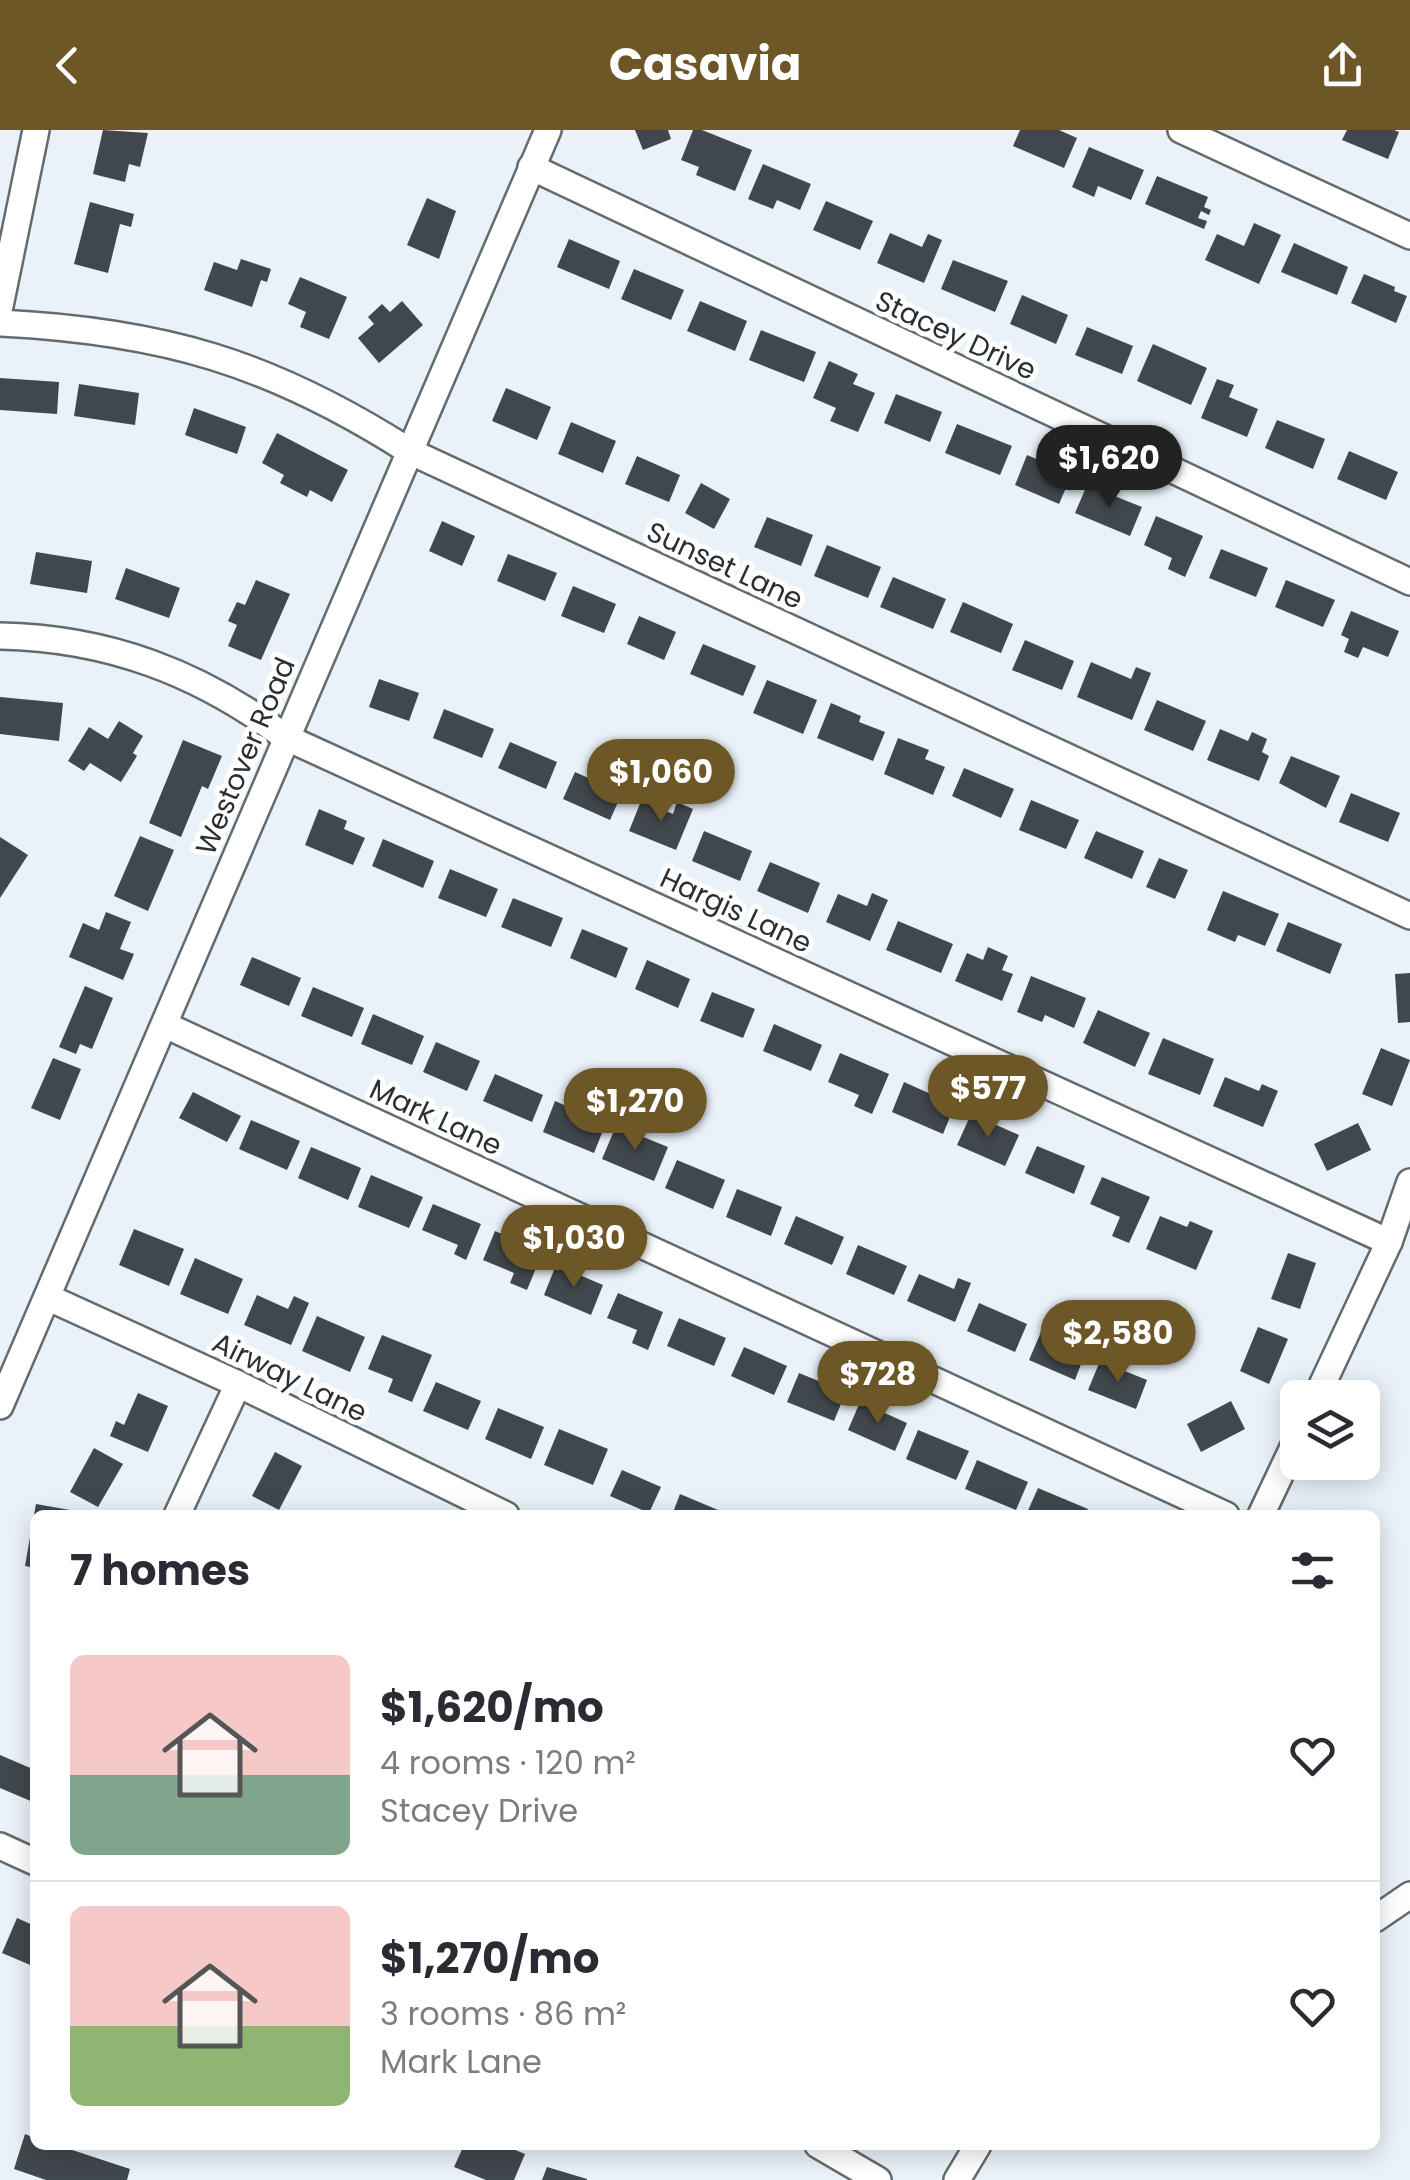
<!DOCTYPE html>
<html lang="en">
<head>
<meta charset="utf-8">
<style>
  body { margin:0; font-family:Poppins,sans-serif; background:#f2f2f3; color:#2b2b33; height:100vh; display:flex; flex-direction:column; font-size:38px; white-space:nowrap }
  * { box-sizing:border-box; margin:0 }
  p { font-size:32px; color:#7c7c81 }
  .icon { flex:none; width:55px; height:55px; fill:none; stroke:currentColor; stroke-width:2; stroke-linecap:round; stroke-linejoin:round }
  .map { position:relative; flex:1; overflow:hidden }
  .details { position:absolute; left:30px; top:1380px; width:1350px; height:640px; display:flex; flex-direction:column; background:#fff; border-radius:15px; box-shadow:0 5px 25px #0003 }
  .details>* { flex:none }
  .controls { position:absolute; left:1280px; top:1250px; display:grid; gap:20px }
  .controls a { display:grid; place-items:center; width:100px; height:100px; border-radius:15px; background:#fff; box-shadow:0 5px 25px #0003; font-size:50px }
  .price { position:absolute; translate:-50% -85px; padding:0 22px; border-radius:35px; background:#6d5727; color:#fff; font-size:32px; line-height:65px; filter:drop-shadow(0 2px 5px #0008) }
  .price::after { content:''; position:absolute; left:50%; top:60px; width:30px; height:22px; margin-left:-15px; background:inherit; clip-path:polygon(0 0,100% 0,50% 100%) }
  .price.active { background:#222; color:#fff }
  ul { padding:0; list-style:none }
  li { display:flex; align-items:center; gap:30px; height:250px; padding:0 40px }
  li+li { border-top:2px solid #e1e1e2 }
  li span { display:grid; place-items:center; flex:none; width:280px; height:200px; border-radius:15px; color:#555 }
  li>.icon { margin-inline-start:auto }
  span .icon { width:120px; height:120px; fill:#fffc; stroke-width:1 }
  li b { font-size:42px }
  h2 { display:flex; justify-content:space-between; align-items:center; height:120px; padding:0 40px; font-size:42px }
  header { display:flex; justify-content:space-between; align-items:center; height:130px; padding:0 40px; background:#6d5727; color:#fff; font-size:45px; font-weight:700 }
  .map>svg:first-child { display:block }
  .building { fill:#41484d }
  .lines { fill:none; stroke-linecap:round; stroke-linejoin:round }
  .minor-casing { stroke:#636b6f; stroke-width:30 }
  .minor { stroke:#fff; stroke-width:25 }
  .labels { text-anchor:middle; stroke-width:10; stroke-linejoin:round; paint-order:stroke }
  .street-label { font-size:28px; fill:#2b2f31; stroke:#fefefe }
</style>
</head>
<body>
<header><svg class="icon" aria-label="back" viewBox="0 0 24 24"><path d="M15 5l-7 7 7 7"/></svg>Casavia<svg class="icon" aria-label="share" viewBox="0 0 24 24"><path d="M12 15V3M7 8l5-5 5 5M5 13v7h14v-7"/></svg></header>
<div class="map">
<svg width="1410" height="2050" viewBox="0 0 1410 2050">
  <rect width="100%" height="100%" fill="#e9f2f8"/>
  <g class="building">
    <path d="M103 0 148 3 140 37 129 34 125 52 93 44Z"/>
    <path d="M635 0H668L671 9 643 20Z"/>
    <path d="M693 0H702L752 20 735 61 696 45 699 37 681 30Z"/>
    <path d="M1020 0H1059L1077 8 1064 38 1013 16Z"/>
    <path d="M1347 0H1394L1399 2 1388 29 1342 10Z"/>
    <path d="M1089 17 1144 40 1131 70 1098 56 1094 67 1072 57Z"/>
    <path d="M763 34 811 54 800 80 777 70 773 79 748 69Z"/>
    <path d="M1157 46 1208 67 1204 77 1211 80 1209 85 1201 81 1198 88 1207 91 1204 99 1145 74Z"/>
    <path d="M427 68 456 81 439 129 407 115Z"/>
    <path d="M826 71 873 91 860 120 813 100Z"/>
    <path d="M90 72 134 84 131 97 120 94 108 143 74 134Z"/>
    <path d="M1254 93 1281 105 1259 154 1205 130 1217 104 1244 116Z"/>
    <path d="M890 103 922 117 928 104 942 110 924 153 877 133Z"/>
    <path d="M569 109 620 131 609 159 557 137Z"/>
    <path d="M1294 113 1348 137 1337 165 1281 142Z"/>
    <path d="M241 129 271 139 267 152 261 150 252 177 204 160 214 132 237 140Z"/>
    <path d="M953 130 1008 151 995 182 941 159Z"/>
    <path d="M634 139 684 160 671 190 621 169Z"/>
    <path d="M1364 144 1395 157 1394 161 1407 166 1396 193 1351 173Z"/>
    <path d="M300 147 347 167 329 209 300 197 306 182 288 174Z"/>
    <path d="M1022 165 1068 185 1056 214 1010 194Z"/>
    <path d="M402 171 423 195 379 233 358 208 374 194 368 187 382 174 390 182Z"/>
    <path d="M700 171 747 191 735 221 687 201Z"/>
    <path d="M1087 197 1133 216 1122 244 1075 225Z"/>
    <path d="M761 200 816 222 804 252 749 230Z"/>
    <path d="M1153 214 1207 238 1191 275 1137 251Z"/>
    <path d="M829 231 858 244 853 254 875 263 858 302 830 291 836 278 813 268Z"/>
    <path d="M0 248 59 252 57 284 0 280Z"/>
    <path d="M1217 249 1234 255 1229 267 1258 279 1247 307 1201 288Z"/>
    <path d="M79 254 139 263 135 295 74 286Z"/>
    <path d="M506 258 551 277 537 310 492 291Z"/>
    <path d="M896 264 942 282 930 312 884 293Z"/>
    <path d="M194 278 246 297 237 324 185 305Z"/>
    <path d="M1277 290 1325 309 1313 339 1265 318Z"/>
    <path d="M571 292 616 311 603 343 558 324Z"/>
    <path d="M957 294 1012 316 1000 345 945 323Z"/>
    <path d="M277 303 348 340 332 372 310 360 307 367 280 353 284 345 262 333Z"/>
    <path d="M1349 321 1398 342 1386 370 1337 349Z"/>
    <path d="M1027 325 1072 344 1059 374 1015 355Z"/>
    <path d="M637 326 680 345 669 372 625 354Z"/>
    <path d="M701 353 730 369 714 399 685 383Z"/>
    <path d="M1087 355 1142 377 1130 406 1075 383Z"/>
    <path d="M1156 386 1203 406 1185 447 1168 439 1172 428 1144 415Z"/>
    <path d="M767 387 813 405 801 436 754 417Z"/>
    <path d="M442 391 475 406 462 436 429 421Z"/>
    <path d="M827 415 881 437 868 468 814 446Z"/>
    <path d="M1221 419 1268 438 1256 467 1209 448Z"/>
    <path d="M36 422 92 431 87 463 30 454Z"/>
    <path d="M508 424 557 443 545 471 497 451Z"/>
    <path d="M126 438 180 458 169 488 115 469Z"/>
    <path d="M893 447 946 469 933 499 880 477Z"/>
    <path d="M256 450 290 464 261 530 228 516 237 495 228 491 237 472 245 475Z"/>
    <path d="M1286 450 1335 470 1323 497 1275 477Z"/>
    <path d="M573 456 616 474 604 503 561 486Z"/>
    <path d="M963 472 1013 494 1001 523 950 502Z"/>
    <path d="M1351 481 1399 501 1388 527 1363 517 1358 528 1344 522 1349 509 1341 505Z"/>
    <path d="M639 486 676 502 664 530 627 514Z"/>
    <path d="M1025 510 1074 531 1062 560 1012 540Z"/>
    <path d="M703 514 756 536 743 566 690 544Z"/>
    <path d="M1091 532 1131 549 1136 537 1151 543 1132 590 1077 567Z"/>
    <path d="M379 549 419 563 409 591 369 577Z"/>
    <path d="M767 550 817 570 803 604 753 583Z"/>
    <path d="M0 567 63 573 59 611 0 604Z"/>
    <path d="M1157 570 1206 591 1193 621 1144 600Z"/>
    <path d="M831 573 861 586 859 592 885 602 873 631 817 608Z"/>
    <path d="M444 579 494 599 482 628 433 608Z"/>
    <path d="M119 591 143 606 133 623 137 626 121 652 90 633 84 641 68 631 89 597 108 609Z"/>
    <path d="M1220 599 1248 611 1252 602 1267 609 1262 622 1269 626 1259 651 1207 630Z"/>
    <path d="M898 608 929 620 925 629 945 637 933 665 884 644Z"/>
    <path d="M183 610 222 626 208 659 202 656 181 707 149 693Z"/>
    <path d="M510 612 557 632 546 659 498 638Z"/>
    <path d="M1291 626 1340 646 1326 678 1279 653Z"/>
    <path d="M964 638 1014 659 1001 688 952 666Z"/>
    <path d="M575 642 622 663 610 690 563 669Z"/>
    <path d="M1351 663 1400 683 1388 712 1339 692Z"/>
    <path d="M1031 670 1079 690 1066 719 1019 700Z"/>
    <path d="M641 671 673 684 677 672 693 679 676 720 629 701Z"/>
    <path d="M319 679 347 691 344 699 365 708 353 735 305 715Z"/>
    <path d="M704 701 752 721 740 751 692 731Z"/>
    <path d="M1096 701 1144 721 1132 749 1084 728Z"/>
    <path d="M140 706 174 720 148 781 114 766Z"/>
    <path d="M0 707 28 725 0 768Z"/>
    <path d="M383 709 434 731 423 758 372 736Z"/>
    <path d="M1159 728 1188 740 1175 769 1146 757Z"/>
    <path d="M770 732 820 753 808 783 757 761Z"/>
    <path d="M450 739 498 759 486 787 438 768Z"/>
    <path d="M1223 761 1279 784 1265 816 1238 805 1235 812 1207 800Z"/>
    <path d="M872 763 888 770 870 811 826 792 838 764 867 776Z"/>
    <path d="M513 768 563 788 551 817 501 797Z"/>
    <path d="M106 782 131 792 120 819 134 824 123 850 69 827 83 793 99 800Z"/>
    <path d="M898 791 953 814 941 843 886 820Z"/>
    <path d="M1288 792 1342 814 1330 844 1276 821Z"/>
    <path d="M582 799 628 818 616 848 570 828Z"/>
    <path d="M988 817 1008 826 1002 840 1013 844 1002 871 955 851 967 823 983 830Z"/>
    <path d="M252 827 301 848 289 876 240 855Z"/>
    <path d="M647 830 690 849 678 878 635 859Z"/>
    <path d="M1410 843V892L1398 893 1395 844Z"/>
    <path d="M1031 846 1086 868 1074 898 1045 885 1042 892 1017 882Z"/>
    <path d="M85 856 113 868 92 919 80 914 76 924 59 917Z"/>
    <path d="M313 857 364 878 352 907 301 886Z"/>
    <path d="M712 862 755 879 743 908 700 891Z"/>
    <path d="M1098 880 1150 903 1135 937 1083 913Z"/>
    <path d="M373 884 424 906 412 935 361 914Z"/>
    <path d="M774 894 822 915 811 941 763 921Z"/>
    <path d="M1163 908 1214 929 1200 965 1148 944Z"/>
    <path d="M436 912 480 931 467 961 423 942Z"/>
    <path d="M1381 918 1410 930 1392 976 1362 964Z"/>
    <path d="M840 923 889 944 872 984 854 976 859 965 828 952Z"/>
    <path d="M53 928 81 939 60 990 31 978Z"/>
    <path d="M495 944 543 965 532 992 483 971Z"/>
    <path d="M1225 947 1259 961 1262 954 1278 961 1263 997 1213 976Z"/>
    <path d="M904 952 955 975 943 1004 892 982Z"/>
    <path d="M193 962 241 986 227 1012 179 988Z"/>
    <path d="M555 971 606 993 594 1023 543 1002Z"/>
    <path d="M971 984 1019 1005 1005 1036 957 1015Z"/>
    <path d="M251 990 300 1011 287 1040 239 1019Z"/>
    <path d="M1358 993 1371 1020 1327 1041 1314 1014Z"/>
    <path d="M616 996 668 1017 654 1051 602 1029Z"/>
    <path d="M1037 1016 1085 1036 1074 1064 1025 1043Z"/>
    <path d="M311 1017 361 1038 348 1070 298 1048Z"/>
    <path d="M677 1030 725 1050 713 1079 665 1058Z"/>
    <path d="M371 1045 423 1067 409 1098 358 1077Z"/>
    <path d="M1102 1047 1150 1067 1129 1113 1112 1106 1120 1087 1090 1074Z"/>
    <path d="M737 1059 782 1077 771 1106 726 1087Z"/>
    <path d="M433 1074 481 1094 466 1130 454 1124 458 1115 422 1100Z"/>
    <path d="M796 1086 844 1107 832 1135 784 1114Z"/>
    <path d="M1160 1086 1187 1097 1190 1091 1213 1101 1196 1140 1146 1119Z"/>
    <path d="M134 1099 184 1119 169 1156 119 1135Z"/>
    <path d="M495 1101 543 1121 527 1160 510 1153 514 1143 483 1130Z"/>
    <path d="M858 1115 907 1136 894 1165 846 1144Z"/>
    <path d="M1288 1123 1316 1133 1300 1179 1271 1169Z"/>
    <path d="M195 1128 243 1149 228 1184 180 1164Z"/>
    <path d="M556 1135 603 1155 591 1185 544 1165Z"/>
    <path d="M919 1144 954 1159 958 1148 971 1153 955 1192 907 1171Z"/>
    <path d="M618 1163 663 1182 648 1220 632 1213 637 1200 607 1188Z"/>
    <path d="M257 1165 288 1179 294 1166 309 1173 291 1215 244 1195Z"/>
    <path d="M979 1173 1027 1194 1015 1222 967 1201Z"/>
    <path d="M317 1186 365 1207 350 1242 302 1221Z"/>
    <path d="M679 1188 726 1208 714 1236 667 1216Z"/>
    <path d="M1258 1197 1288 1209 1269 1254 1240 1241Z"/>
    <path d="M1041 1202 1086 1221 1075 1250 1029 1230Z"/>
    <path d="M382 1205 432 1225 412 1272 388 1262 393 1249 368 1239Z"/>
    <path d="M744 1217 787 1236 774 1265 731 1246Z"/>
    <path d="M1100 1231 1147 1250 1136 1279 1088 1260Z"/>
    <path d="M799 1243 846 1262 834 1291 787 1272Z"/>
    <path d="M436 1252 481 1271 468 1300 423 1281Z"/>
    <path d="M138 1263 168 1276 148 1322 110 1306 116 1291 124 1295Z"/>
    <path d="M1231 1271 1245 1299 1201 1322 1187 1294Z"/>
    <path d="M860 1272 907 1293 895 1321 848 1300Z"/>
    <path d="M498 1278 544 1297 531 1329 485 1309Z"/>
    <path d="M559 1299 608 1319 593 1355 544 1335Z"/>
    <path d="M918 1300 969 1321 956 1350 906 1329Z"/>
    <path d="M94 1318 123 1334 98 1377 70 1362Z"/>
    <path d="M275 1322 302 1336 279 1380 252 1366Z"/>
    <path d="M977 1330 1028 1352 1016 1380 965 1359Z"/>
    <path d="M622 1340 661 1357 649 1383 610 1366Z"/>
    <path d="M1038 1358 1088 1379 1085 1385H1026Z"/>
    <path d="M680 1364 730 1385H672Z"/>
    <path d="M36 1374 70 1380 69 1385H34Z"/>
    <path d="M33 1390H35V1438L25 1436Z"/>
    <path d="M0 1625 35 1640 33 1672 0 1658Z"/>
    <path d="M17 1788 35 1796V1837L2 1823Z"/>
    <path d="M25 2004 35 2008V2015H57L130 2039 127 2050H46L14 2039Z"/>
    <path d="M464 2015H503L525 2024 514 2050H486L454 2037Z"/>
    <path d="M547 2037 587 2049V2050H542Z"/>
  </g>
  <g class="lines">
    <defs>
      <g id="minor">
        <path d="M1181 0 1410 106"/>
        <path d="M531 37 1410 452"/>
        <path d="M0 176 36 0"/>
        <path d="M0 193C163 201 271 233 409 321L1410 786"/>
        <path d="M0 506C108 508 200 543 285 607L1389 1112"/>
        <path d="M165 895 1226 1385"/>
        <path d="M47 1167 238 1254 506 1385"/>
        <path d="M1316 1268 1389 1112 1410 1052"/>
        <path d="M0 1276 548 0"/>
        <path d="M177 1385 238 1254"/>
        <path d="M1261 1385 1298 1307"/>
        <path d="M0 1716 35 1732"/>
        <path d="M1375 1789 1410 1765"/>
        <path d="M818 2015 878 2050"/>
        <path d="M957 2050 978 2015"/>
      </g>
    </defs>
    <use href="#minor" class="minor-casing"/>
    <use href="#minor" class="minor"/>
  </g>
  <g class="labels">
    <g class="street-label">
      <text transform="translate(956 205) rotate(25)" y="10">Stacey Drive</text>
      <text transform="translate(725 435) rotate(25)" y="10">Sunset Lane</text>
      <text transform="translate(245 626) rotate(-67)" y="10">Westover Road</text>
      <text transform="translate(736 780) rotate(25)" y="10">Hargis Lane</text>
      <text transform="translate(436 987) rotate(25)" y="10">Mark Lane</text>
      <text transform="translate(290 1247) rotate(26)" y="10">Airway Lane</text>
    </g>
  </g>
</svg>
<div class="controls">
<a><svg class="icon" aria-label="layers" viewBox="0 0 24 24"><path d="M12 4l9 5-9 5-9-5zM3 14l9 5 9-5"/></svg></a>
</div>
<b class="price active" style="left:1109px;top:380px">$1,620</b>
<b class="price" style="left:661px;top:694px">$1,060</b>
<b class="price" style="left:988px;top:1010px">$577</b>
<b class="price" style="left:635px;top:1023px">$1,270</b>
<b class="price" style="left:574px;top:1160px">$1,030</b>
<b class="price" style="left:1118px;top:1255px">$2,580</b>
<b class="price" style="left:878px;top:1296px">$728</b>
<section class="details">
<h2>7 homes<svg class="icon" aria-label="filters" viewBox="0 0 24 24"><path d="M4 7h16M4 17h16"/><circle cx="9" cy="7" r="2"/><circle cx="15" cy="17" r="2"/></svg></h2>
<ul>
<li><span style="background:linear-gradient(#f6c9c9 60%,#7fa58c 0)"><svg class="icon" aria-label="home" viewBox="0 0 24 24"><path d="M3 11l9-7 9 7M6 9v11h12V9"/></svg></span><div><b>$1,620/mo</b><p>4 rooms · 120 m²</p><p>Stacey Drive</p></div><svg class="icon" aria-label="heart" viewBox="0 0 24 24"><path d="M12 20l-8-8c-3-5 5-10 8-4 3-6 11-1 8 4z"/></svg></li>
<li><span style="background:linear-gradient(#f6c9c9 60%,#8fb573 0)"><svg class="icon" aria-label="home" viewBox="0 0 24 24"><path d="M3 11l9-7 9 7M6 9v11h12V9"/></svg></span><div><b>$1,270/mo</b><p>3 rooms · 86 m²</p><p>Mark Lane</p></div><svg class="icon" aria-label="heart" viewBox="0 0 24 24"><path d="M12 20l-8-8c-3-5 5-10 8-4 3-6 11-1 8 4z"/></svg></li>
</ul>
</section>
</div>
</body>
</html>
